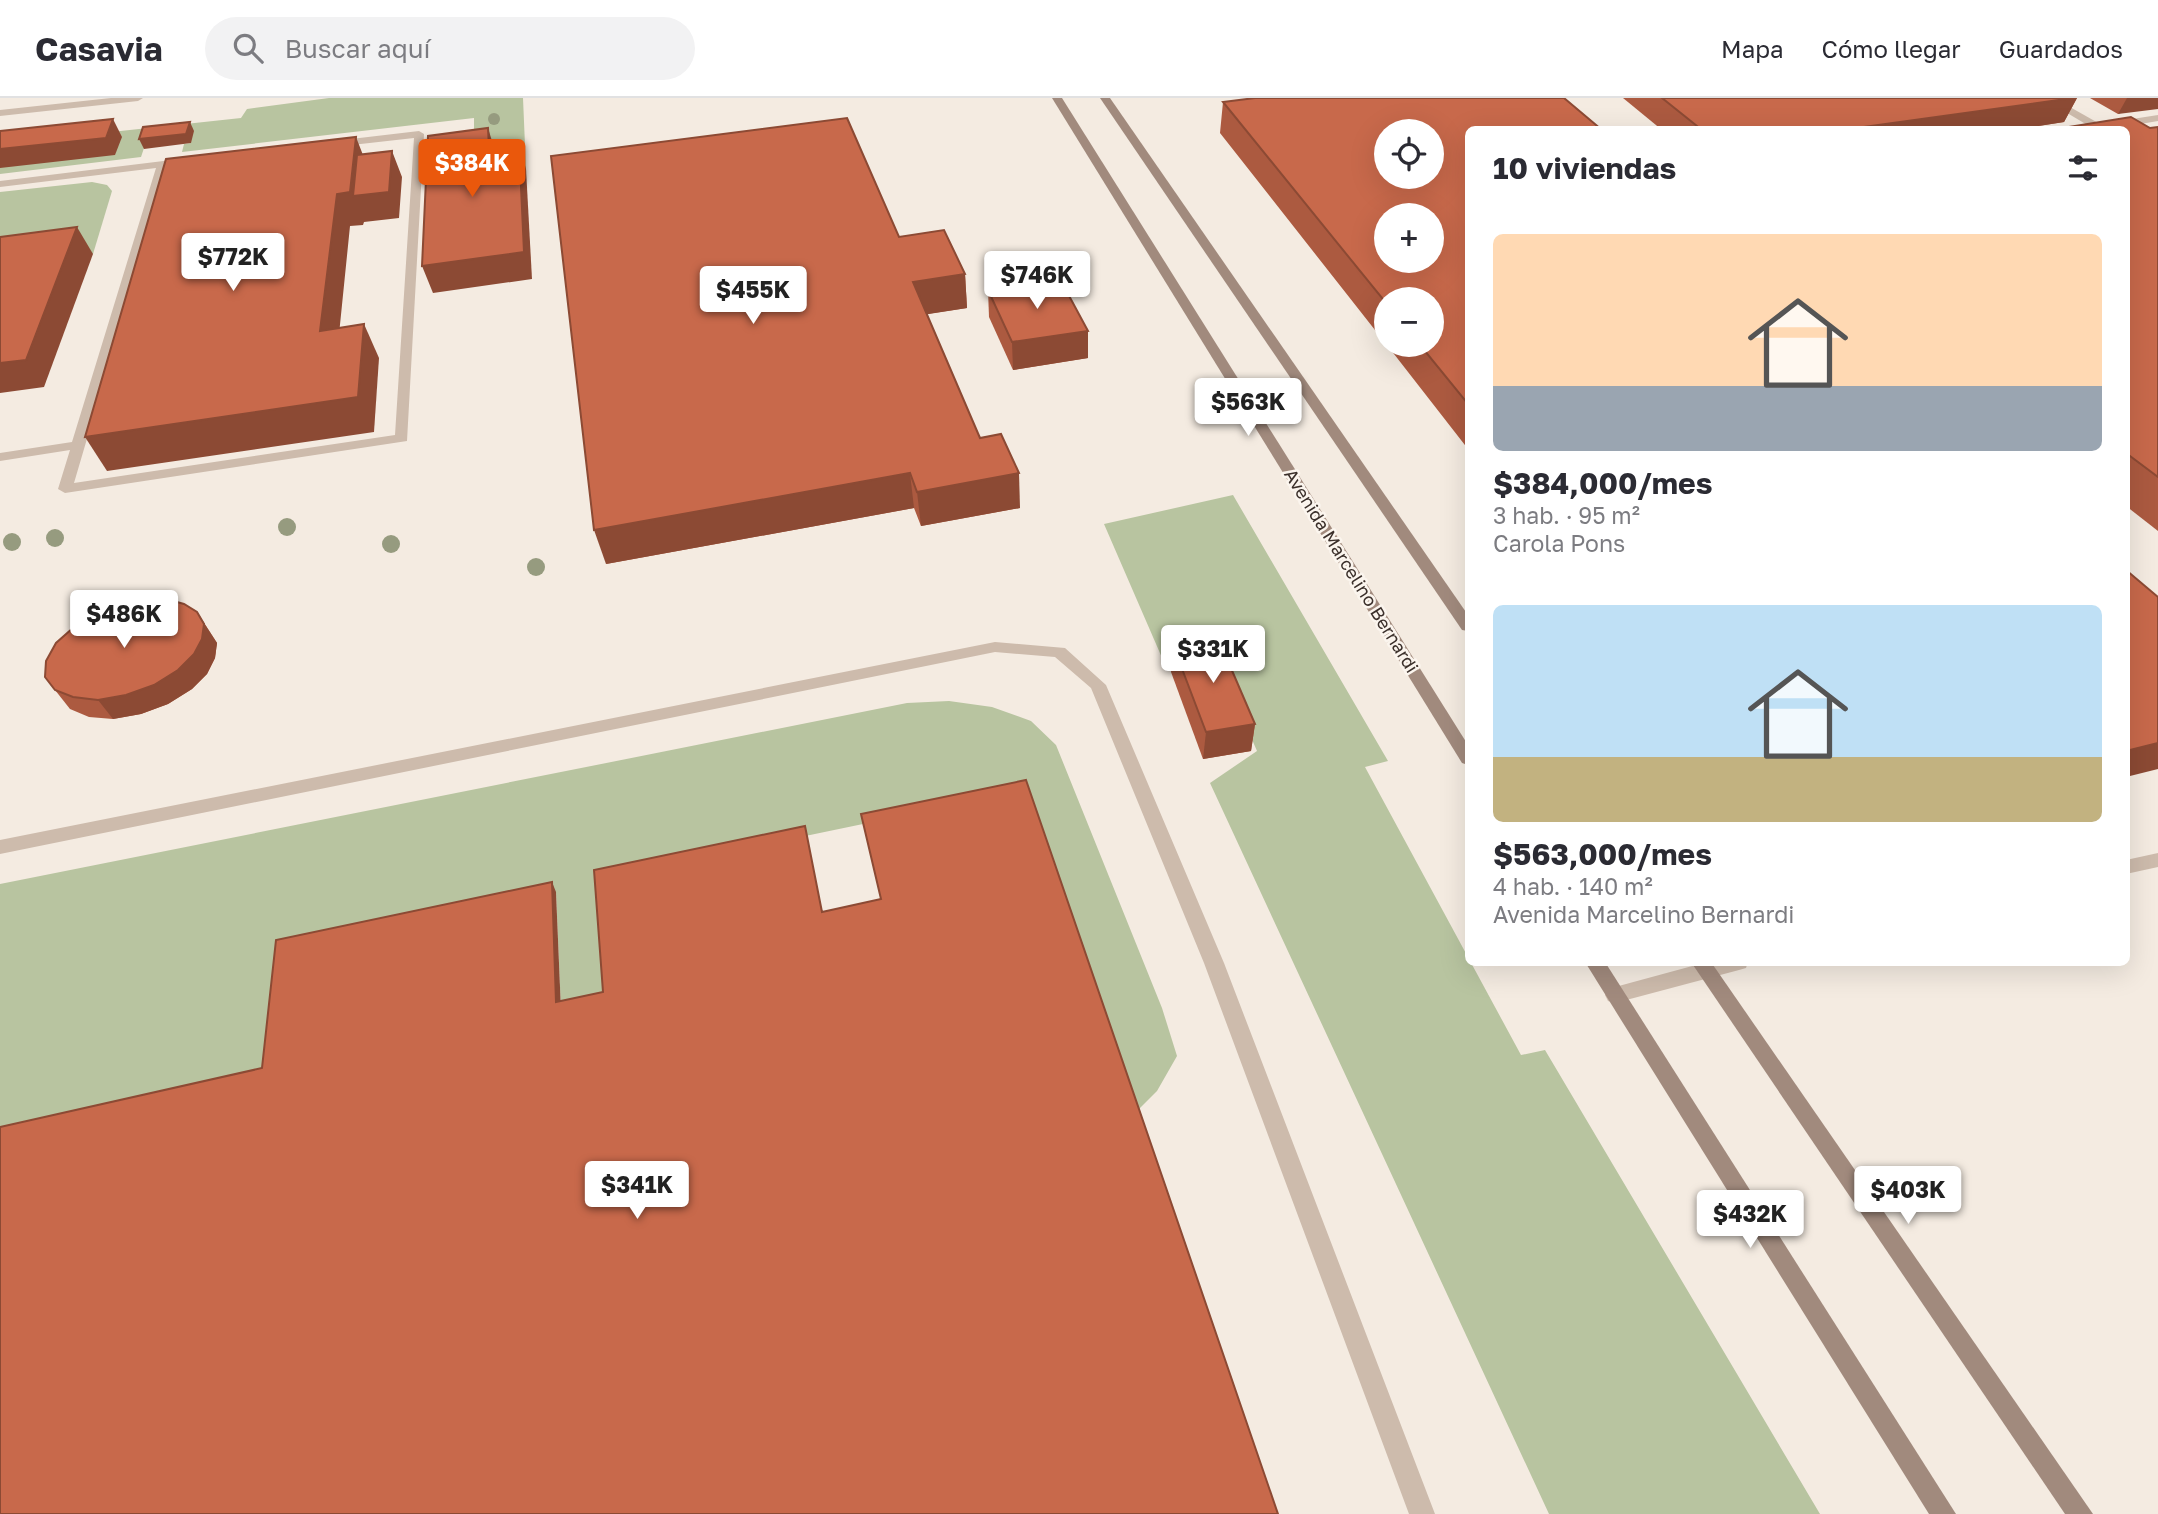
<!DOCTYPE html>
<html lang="es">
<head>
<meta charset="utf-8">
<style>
  body { margin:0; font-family:"Golos Text",sans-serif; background:#f2f2f3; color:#2b2b33; height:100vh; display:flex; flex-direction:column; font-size:26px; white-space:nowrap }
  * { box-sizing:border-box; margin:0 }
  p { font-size:23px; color:#7c7c81 }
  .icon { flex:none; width:38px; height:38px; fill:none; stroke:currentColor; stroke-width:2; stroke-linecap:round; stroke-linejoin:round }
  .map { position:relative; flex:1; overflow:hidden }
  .panel { position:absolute; left:1465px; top:28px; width:665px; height:840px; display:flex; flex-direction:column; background:#fff; border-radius:10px; box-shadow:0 7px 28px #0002 }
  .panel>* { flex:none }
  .controls { position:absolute; left:1374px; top:21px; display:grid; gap:14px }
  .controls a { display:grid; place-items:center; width:70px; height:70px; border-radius:50%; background:#fff; box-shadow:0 7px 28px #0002; font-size:35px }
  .price { position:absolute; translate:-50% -60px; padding:0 16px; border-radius:7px; background:#fff; color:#222; font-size:23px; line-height:46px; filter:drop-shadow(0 2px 4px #0008) }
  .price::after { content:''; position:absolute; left:50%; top:42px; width:21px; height:16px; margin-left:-10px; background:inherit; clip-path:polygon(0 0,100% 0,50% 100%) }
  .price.active { background:#ea580c; color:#fff }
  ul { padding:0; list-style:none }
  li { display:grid; align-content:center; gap:14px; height:371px; padding:0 28px }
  li span { display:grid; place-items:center; height:217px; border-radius:10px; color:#555 }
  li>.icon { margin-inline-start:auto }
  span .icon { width:126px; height:126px; fill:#fffc; stroke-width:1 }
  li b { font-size:30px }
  h2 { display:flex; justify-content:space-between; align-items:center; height:84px; padding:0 28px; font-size:30px }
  header { display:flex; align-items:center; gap:42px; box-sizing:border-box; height:98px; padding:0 35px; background:#fff; border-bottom:2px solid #e1e1e2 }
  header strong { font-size:33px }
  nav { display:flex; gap:38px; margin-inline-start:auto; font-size:24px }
  .search { width:490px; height:63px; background:#f2f2f3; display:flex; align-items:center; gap:18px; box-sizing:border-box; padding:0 24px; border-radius:38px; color:#7c7c81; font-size:26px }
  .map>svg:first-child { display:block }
  .green { fill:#b8c4a0 }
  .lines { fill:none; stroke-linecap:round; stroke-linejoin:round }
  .service { fill:#cdbbac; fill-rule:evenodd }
  .minor { fill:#cdbbac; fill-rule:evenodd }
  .secondary { fill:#a18a7d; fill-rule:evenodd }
  .tree { fill:#969b7f }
  .wall { fill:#ac5a40 }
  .shaded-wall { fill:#8c4a34 }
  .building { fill:#c8694b; stroke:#8c4a34; stroke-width:2; fill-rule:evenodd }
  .labels { text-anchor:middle; stroke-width:5; stroke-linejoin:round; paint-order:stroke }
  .far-street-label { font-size:18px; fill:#3b302b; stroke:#fbf5ee }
</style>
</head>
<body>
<header>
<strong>Casavia</strong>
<div class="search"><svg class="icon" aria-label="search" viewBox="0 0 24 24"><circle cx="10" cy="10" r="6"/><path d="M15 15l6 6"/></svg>Buscar aquí</div>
<nav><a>Mapa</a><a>Cómo llegar</a><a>Guardados</a></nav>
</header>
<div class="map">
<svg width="2158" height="1416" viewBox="0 0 2158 1416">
  <rect width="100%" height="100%" fill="#f4ebe1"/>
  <g class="green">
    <path d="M329 0H523L526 71 497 74 474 58V20L182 54 184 46 191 45 148 38 141 59 0 76V46L241 20 247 11Z"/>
    <path d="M92 84 107 87 112 93 93 156 0 167V94Z"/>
    <path d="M1233 397 1388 663 1365 669 1521 957 1545 952 1820 1416H1549L1210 685 1257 653 1218 563 1166 569 1104 426Z"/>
    <path d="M949 603 992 609 1031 623 1056 647 1162 910 1177 958 1157 993 1136 1014 863 726 599 781 607 903 561 913 556 794 270 979 0 1040V786L907 605Z"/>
  </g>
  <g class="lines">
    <g class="service">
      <path d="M2042 0H2054L2100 26 2158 17V23L2105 32H2078L2089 28Z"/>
      <path d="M419 33 424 36 407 343 65 395 58 391 70 352 0 363V355L72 344 156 70 0 89V83L188 60 192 61V65L167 69 74 385 395 337 414 40 334 49 329 46 334 43Z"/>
      <path d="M995 544 1065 550 1106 587 1224 865 1435 1416H1409L1204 865 1091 590 1055 559 995 554 0 756V742Z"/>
    </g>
    <g class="minor">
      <path d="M111 0H143L138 3 0 18V12Z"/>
      <path d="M2158 755V769L2126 776V762Z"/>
      <path d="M1707 864H1748L1746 870 1739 872 1615 905 1608 903 1605 897 1608 891 1615 889Z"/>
    </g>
    <g class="secondary">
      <path d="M1052 0H1062L1468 647V667L1462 665Z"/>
      <path d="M1100 0H1110L1468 517V533L1462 532Z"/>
      <path d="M1585 864H1605L1956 1416H1929Z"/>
      <path d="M1691 864H1711L2093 1416H2065Z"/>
    </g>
  </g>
  <g class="tree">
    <circle cx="494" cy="21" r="6"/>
    <circle cx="287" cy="429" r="9"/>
    <circle cx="55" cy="440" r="9"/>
    <circle cx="12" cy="444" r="9"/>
    <circle cx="391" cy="446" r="9"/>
    <circle cx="536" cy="469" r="9"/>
  </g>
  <g class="wall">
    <path d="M1623 0H2077L2064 24 2012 32H1662Z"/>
    <path d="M2090 0H2158L2118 16Z"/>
    <path d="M1223 4 1468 32V351L1387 247H1432L1386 201V246L1220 35Z"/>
    <path d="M2158 29V433L2126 408V32Z"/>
    <path d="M965 176 967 210 927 216 980 340 1020 410 921 428 914 410 606 466Z"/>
    <path d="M988 192 1088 260 1013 272 989 219Z"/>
    <path d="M197 514 217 545 215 560 207 576 192 591 168 606 141 616 113 621 89 619 70 611 55 592Z"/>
    <path d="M1173 547 1255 626 1251 653 1203 661 1171 574Z"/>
  </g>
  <g class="shaded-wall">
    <path d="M2073 0H2077L2064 24 2012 32H1842Z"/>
    <path d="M2127 0H2158V11L2118 16Z"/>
    <path d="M113 21 122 39 115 57 0 70V51Z"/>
    <path d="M190 24 194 33 191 45 144 51 139 41Z"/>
    <path d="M488 30 496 56 489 49Z"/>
    <path d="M356 39 368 70 392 53 402 79 399 120 364 124 363 127 350 128 336 266 320 233 337 96Z"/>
    <path d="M519 45 526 71 532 181 433 195 422 168Z"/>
    <path d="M77 129 93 156 44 289 0 295V265Z"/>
    <path d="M965 176 967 210 916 218 913 184Z"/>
    <path d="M364 226 379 260 374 334 107 373 85 339Z"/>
    <path d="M1088 233V260L1013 272 1012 244Z"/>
    <path d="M910 375 914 410 606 466 594 432Z"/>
    <path d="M1019 375 1020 410 921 428 917 394Z"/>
    <path d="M197 514 217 545 215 560 207 576 192 591 168 606 141 616 113 621 98 602Z"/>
    <path d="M1255 626 1251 653 1203 661 1206 634Z"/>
    <path d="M2158 645V671L2126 679V653Z"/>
    <path d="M552 784 556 794 561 913 556 904Z"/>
  </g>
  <g class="building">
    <path d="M1255 0H1564L1602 32H1468V306L1420 247H1432V201H1386V205L1223 4ZM1386 33H1432V79H1386ZM1386 117H1432V163H1386Z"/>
    <path d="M1662 0H2073L1842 32H1702Z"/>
    <path d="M2131 19 2150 30 2158 29V379L2126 355V32H2050Z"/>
    <path d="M847 20 899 139 944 132 965 176 913 184 980 340 1001 336 1019 375 917 394 910 375 594 432 551 58Z"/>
    <path d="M113 21 106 40 0 51V33Z"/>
    <path d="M190 24 186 36 139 41 143 29Z"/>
    <path d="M488 30 489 49 519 45 524 154 422 168 428 38Z"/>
    <path d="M356 39 350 94 337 96 320 233 364 226 358 299 85 339 166 61Z"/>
    <path d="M392 53 389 94 353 98 357 57Z"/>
    <path d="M77 129 26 262 0 265V139Z"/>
    <path d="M1060 181 1088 233 1012 244 988 192Z"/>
    <path d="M2126 472 2158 499V645L2126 653Z"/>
    <path d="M166 501 184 506 197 514 204 526 202 541 194 556 178 572 154 587 126 597 98 602 73 599 55 592 45 579 46 563 56 545 74 529 95 516 143 502Z"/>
    <path d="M1218 540 1255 626 1206 634 1173 547Z"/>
    <path d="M1026 682 1278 1416H0V1029L262 970 276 842 552 784 556 904 603 894 594 772 805 728 822 814 881 801 861 716Z"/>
  </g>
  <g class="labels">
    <g class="far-street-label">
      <text transform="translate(1351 473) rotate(58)" y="6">Avenida Marcelino Bernardi</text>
    </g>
  </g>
</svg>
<div class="controls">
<a><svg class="icon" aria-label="locate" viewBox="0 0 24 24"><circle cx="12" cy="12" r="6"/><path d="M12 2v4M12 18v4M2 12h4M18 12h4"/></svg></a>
<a>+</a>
<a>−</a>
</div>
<b class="price active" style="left:472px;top:101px">$384K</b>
<b class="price" style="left:233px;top:195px">$772K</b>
<b class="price" style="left:1037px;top:213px">$746K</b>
<b class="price" style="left:753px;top:228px">$455K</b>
<b class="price" style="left:1248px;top:340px">$563K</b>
<b class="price" style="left:124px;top:552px">$486K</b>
<b class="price" style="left:1213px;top:587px">$331K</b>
<b class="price" style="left:637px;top:1123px">$341K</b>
<b class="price" style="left:1908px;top:1128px">$403K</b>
<b class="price" style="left:1750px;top:1152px">$432K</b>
<section class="panel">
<h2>10 viviendas<svg class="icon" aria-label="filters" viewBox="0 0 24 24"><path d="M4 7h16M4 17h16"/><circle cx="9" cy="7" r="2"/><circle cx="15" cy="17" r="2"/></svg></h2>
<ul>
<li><span style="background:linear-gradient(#ffd9b3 70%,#9aa5b1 0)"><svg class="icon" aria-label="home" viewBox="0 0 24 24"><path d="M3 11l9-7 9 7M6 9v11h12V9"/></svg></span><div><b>$384,000/mes</b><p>3 hab. · 95 m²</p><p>Carola Pons</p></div></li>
<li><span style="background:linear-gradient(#bfe0f5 70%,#c2b280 0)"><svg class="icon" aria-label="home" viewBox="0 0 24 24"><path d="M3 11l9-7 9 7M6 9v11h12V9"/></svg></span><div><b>$563,000/mes</b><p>4 hab. · 140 m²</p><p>Avenida Marcelino Bernardi</p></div></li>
</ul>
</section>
</div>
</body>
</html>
